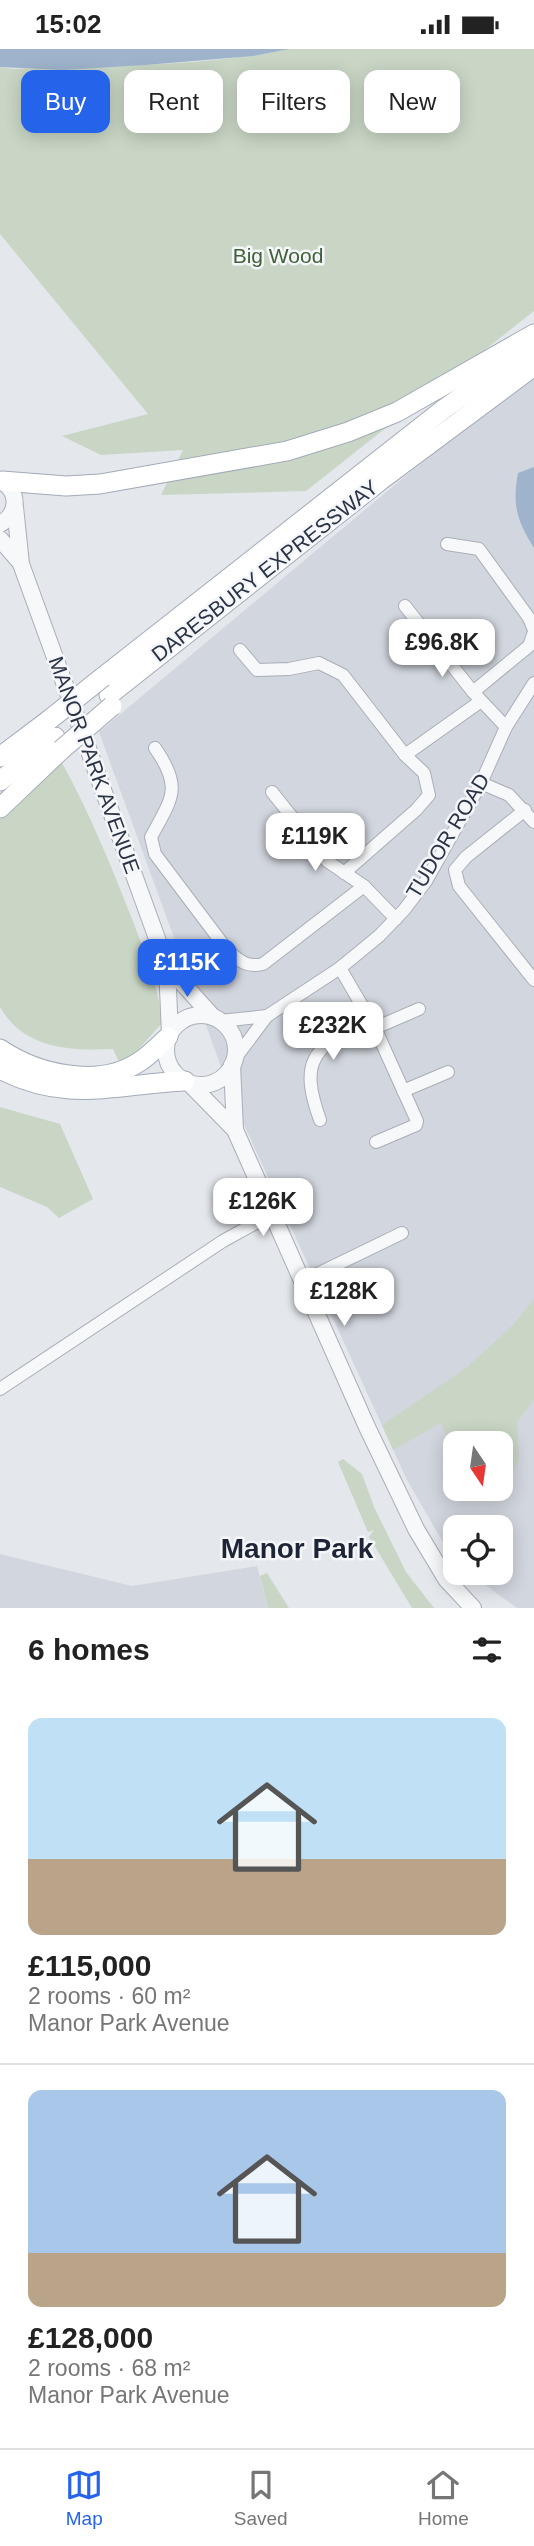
<!DOCTYPE html>
<html lang="en">
<head>
<meta charset="utf-8">
<style>
  body { margin:0; font-family:Arial,sans-serif; background:#f2f2f2; color:#222; height:100vh; display:flex; flex-direction:column; font-size:26px; white-space:nowrap }
  * { box-sizing:border-box; margin:0 }
  p { font-size:23px; color:#767676 }
  .icon { flex:none; width:38px; height:38px; fill:none; stroke:currentColor; stroke-width:2; stroke-linecap:round; stroke-linejoin:round }
  .map { position:relative; height:1559px; overflow:hidden }
  .sheet { display:flex; flex-direction:column; background:#fff; flex:1 }
  .sheet>* { flex:none }
  .guide { position:absolute; left:21px; top:21px; width:494px; height:63px; display:flex; gap:14px }
  .needle { width:46px; rotate:167deg }
  .fabs { position:absolute; left:443px; top:1382px; display:grid; gap:14px }
  .fabs a { display:grid; place-items:center; width:70px; height:70px; border-radius:14px; background:#fff; box-shadow:0 4px 18px #0003; font-size:35px }
  .price { position:absolute; translate:-50% -60px; padding:0 16px; border-radius:14px; background:#fff; color:#222; font-size:23px; line-height:46px; filter:drop-shadow(0 2px 4px #0008) }
  .price::after { content:''; position:absolute; left:50%; top:42px; width:21px; height:16px; margin-left:-10px; background:inherit; clip-path:polygon(0 0,100% 0,50% 100%) }
  .price.on { background:#2563eb; color:#fff }
  ul { padding:0; list-style:none }
  li { display:grid; align-content:center; gap:14px; height:371px; padding:0 28px }
  li+li { border-top:2px solid #e0e0e0 }
  li span { display:grid; place-items:center; height:217px; border-radius:14px; color:#555 }
  li>.icon { margin-inline-start:auto }
  span .icon { width:126px; height:126px; fill:#fffc; stroke-width:1 }
  li b { font-size:30px }
  h2 { display:flex; justify-content:space-between; align-items:center; height:84px; padding:0 28px; font-size:30px }
  .chip { padding:0 24px; border-radius:14px; background:#fff; box-shadow:0 4px 18px #0003; font-size:24px; line-height:63px }
  .chip.on { background:#2563eb; color:#fff }
  .status { display:flex; justify-content:space-between; align-items:center; height:49px; padding:0 35px; background:#fff; direction:ltr }
  .status svg { height:19px; fill:currentColor }
  .dock { display:flex; justify-content:space-around; align-items:center; height:98px; border-top:2px solid #e0e0e0; background:#fff; font-size:19px; color:#767676 }
  .dock a { display:grid; justify-items:center; gap:4px }
  .dock .on { color:#2563eb }
  .map>svg:first-child { display:block }
  .built { fill:#d2d6de; fill-rule:evenodd }
  .green { fill:#c9d6c5 }
  .water { fill:#9fb4cc }
  .lines { fill:none; stroke-linecap:round; stroke-linejoin:round }
  .minor-casing { stroke:#a9aeb7; stroke-width:14 }
  .tertiary-casing { stroke:#a9aeb7; stroke-width:18 }
  .primary-casing { stroke:#a3abb8; stroke-width:21 }
  .minor { stroke:#f7f8fa; stroke-width:12 }
  .tertiary { stroke:#f7f8fa; stroke-width:16 }
  .primary { stroke:#fff; stroke-width:19 }
  .primary-bridge-casing { stroke:#a3abb8; stroke-width:21; stroke-linecap:butt }
  .primary-bridge { stroke:#fff; stroke-width:19 }
  .labels { text-anchor:middle; stroke-width:5; stroke-linejoin:round; paint-order:stroke }
  .park-label { font-size:21px; fill:#3f6138; stroke:#f4f6f9 }
  .street-label { font-size:21px; fill:#2b3445; stroke:#f4f6f9 }
  .district-label { font-size:28px; font-weight:bold; fill:#1d2536; stroke:#f4f6f9 }
</style>
</head>
<body>
<div class="status"><b>15:02</b><svg viewBox="0 0 49 12"><path d="M0 12V9h3v3zM5 12V6h3v6zM10 12V3h3v9zM15 12V0h3v12zM26 1h20v11H26zM47 4h2v5h-2z"/></svg></div>
<div class="map">
<svg width="534" height="1559" viewBox="0 0 534 1559">
  <rect width="100%" height="100%" fill="#e4e7ec"/>
  <g class="built">
    <path d="M534 326V1559H517L469 1524H500V1479H455V1514L407 1431 235 1056 99 683 403 429ZM455 1395H500V1440H455Z"/>
    <path d="M0 1505 132 1537 257 1517 268 1559H0Z"/>
  </g>
  <g class="green">
    <path d="M290 0H534V262L306 442 161 446 183 401 101 406 62 387 148 365 0 185V18L13 20C106 17 199 18 290 0Z"/>
    <path d="M61 712C89 763 111 816 132 870 145 904 159 937 162 974L136 1003 120 1015 113 1000C70 1002 24 1000 0 958V770Z"/>
    <path d="M0 1058 60 1075 93 1150 59 1169 47 1158 0 1138Z"/>
    <path d="M534 1250V1351L517 1373 519 1412 501 1434 500 1395H455V1406L441 1374 393 1401 382 1376 465 1320 513 1276Z"/>
    <path d="M343 1410 362 1425 374 1458 406 1523 434 1559H412L369 1488 374 1481 368 1483 338 1413Z"/>
    <path d="M267 1524 289 1559H268L260 1527Z"/>
  </g>
  <g class="water">
    <path d="M0 0H290L253 7 145 16 63 21 0 18Z"/>
    <path d="M534 418V499C517 472 512 456 518 424Z"/>
  </g>
  <g class="lines">
    <defs>
      <g id="minor">
        <path d="M447 495 479 500 529 569 534 581"/>
        <path d="M405 557 473 643 506 678"/>
        <path d="M240 601 257 621 289 620 319 614 343 626 405 706 424 724 429 746 416 761 344 824"/>
        <path d="M473 643 529 597 534 583"/>
        <path d="M155 699C183 739 172 749 151 788L155 805 228 902C240 912 247 919 263 915L364 837"/>
        <path d="M405 706 481 652"/>
        <path d="M481 734 509 746 534 773"/>
        <path d="M272 743 327 812 364 837 396 870"/>
        <path d="M525 761 466 808 455 821 459 837 534 931"/>
        <path d="M340 919 375 979 417 1072 416 1076 376 1093"/>
        <path d="M220 972 267 967"/>
        <path d="M375 979 419 960"/>
        <path d="M234 1011 267 967 340 919 379 887 404 861 426 832 481 734 506 678 534 634"/>
        <path d="M403 1042 448 1023"/>
        <path d="M320 1071C297 1007 317 1000 368 966"/>
        <path d="M303 1232 402 1184"/>
        <path d="M0 1340 223 1192 272 1165"/>
      </g>
      <g id="tertiary">
        <path d="M0 431C19 442 20 464 0 475"/>
        <path d="M15 458 21 515 167 917 170 985"/>
        <path d="M0 490 20 513"/>
        <path d="M167 917 213 968"/>
        <circle cx="201" cy="1001" r="35"/>
        <path d="M232 1016 235 1081"/>
        <path d="M189 1034 235 1081 367 1378 416 1480 446 1530 473 1559"/>
      </g>
      <g id="primary">
        <path d="M2 432 66 437 100 435 287 402 348 383 397 363 534 285"/>
        <path d="M103 628 444 360 529 300"/>
        <path d="M109 646 381 431 534 317"/>
        <path d="M0 708 49 671"/>
        <path d="M0 732 55 688"/>
        <path d="M0 759 61 701"/>
        <path d="M0 1000C37 1025 98 1040 139 1013 150 1006 159 996 168 988"/>
        <path d="M0 1020C67 1055 116 1035 185 1032"/>
      </g>
    </defs>
    <use href="#minor" class="minor-casing"/>
    <use href="#tertiary" class="tertiary-casing"/>
    <use href="#primary" class="primary-casing"/>
    <use href="#minor" class="minor"/>
    <use href="#tertiary" class="tertiary"/>
    <use href="#primary" class="primary"/>
    <defs>
      <g id="primary-bridge">
        <path d="M49 671 103 628"/>
        <path d="M61 701 112 657"/>
      </g>
    </defs>
    <use href="#primary-bridge" class="primary-bridge-casing"/>
    <use href="#primary-bridge" class="primary-bridge"/>
  </g>
  <g class="labels">
    <g class="park-label">
      <text x="278" y="214">Big Wood</text>
    </g>
    <g class="street-label">
      <text transform="translate(265 522) rotate(-38)" y="7">DARESBURY EXPRESSWAY</text>
      <text transform="translate(94 716) rotate(70)" y="7">MANOR PARK AVENUE</text>
      <text transform="translate(448 787) rotate(-59)" y="7">TUDOR ROAD</text>
    </g>
    <g class="district-label">
      <text x="297" y="1509">Manor Park</text>
    </g>
  </g>
</svg>
<div class="fabs">
<a><svg class="needle" viewBox="-14 -14 28 28"><path d="M0-13l5 13h-10z" fill="#e53935"/><path d="M0 13l5-13h-10z" fill="#767676"/></svg></a>
<a><svg class="icon" aria-label="locate" viewBox="0 0 24 24"><circle cx="12" cy="12" r="6"/><path d="M12 2v4M12 18v4M2 12h4M18 12h4"/></svg></a>
</div>
<b class="price" style="left:442px;top:630px">£96.8K</b>
<b class="price" style="left:315px;top:824px">£119K</b>
<b class="price on" style="left:187px;top:950px">£115K</b>
<b class="price" style="left:333px;top:1013px">£232K</b>
<b class="price" style="left:263px;top:1189px">£126K</b>
<b class="price" style="left:344px;top:1279px">£128K</b>
<div class="guide">
<a class="chip on">Buy</a>
<a class="chip">Rent</a>
<a class="chip">Filters</a>
<a class="chip">New</a>
</div>
</div>
<section class="sheet">
<h2>6 homes<svg class="icon" aria-label="filters" viewBox="0 0 24 24"><path d="M4 7h16M4 17h16"/><circle cx="9" cy="7" r="2"/><circle cx="15" cy="17" r="2"/></svg></h2>
<ul>
<li><span style="background:linear-gradient(#bfe0f5 65%,#b9a48a 0)"><svg class="icon" aria-label="home" viewBox="0 0 24 24"><path d="M3 11l9-7 9 7M6 9v11h12V9"/></svg></span><div><b>£115,000</b><p>2 rooms · 60 m²</p><p>Manor Park Avenue</p></div></li>
<li><span style="background:linear-gradient(#a9c7e8 75%,#b9a48a 0)"><svg class="icon" aria-label="home" viewBox="0 0 24 24"><path d="M3 11l9-7 9 7M6 9v11h12V9"/></svg></span><div><b>£128,000</b><p>2 rooms · 68 m²</p><p>Manor Park Avenue</p></div></li>
</ul>
</section>
<nav class="dock">
<a class="on"><svg class="icon" aria-label="map" viewBox="0 0 24 24"><path d="M3 6l6-2 6 2 6-2v14l-6 2-6-2-6 2zM9 4v14M15 6v14"/></svg>Map</a>
<a><svg class="icon" aria-label="saved" viewBox="0 0 24 24"><path d="M7 4h10v16l-5-4-5 4z"/></svg>Saved</a>
<a><svg class="icon" aria-label="home" viewBox="0 0 24 24"><path d="M3 11l9-7 9 7M6 9v11h12V9"/></svg>Home</a>
</nav>
</body>
</html>
